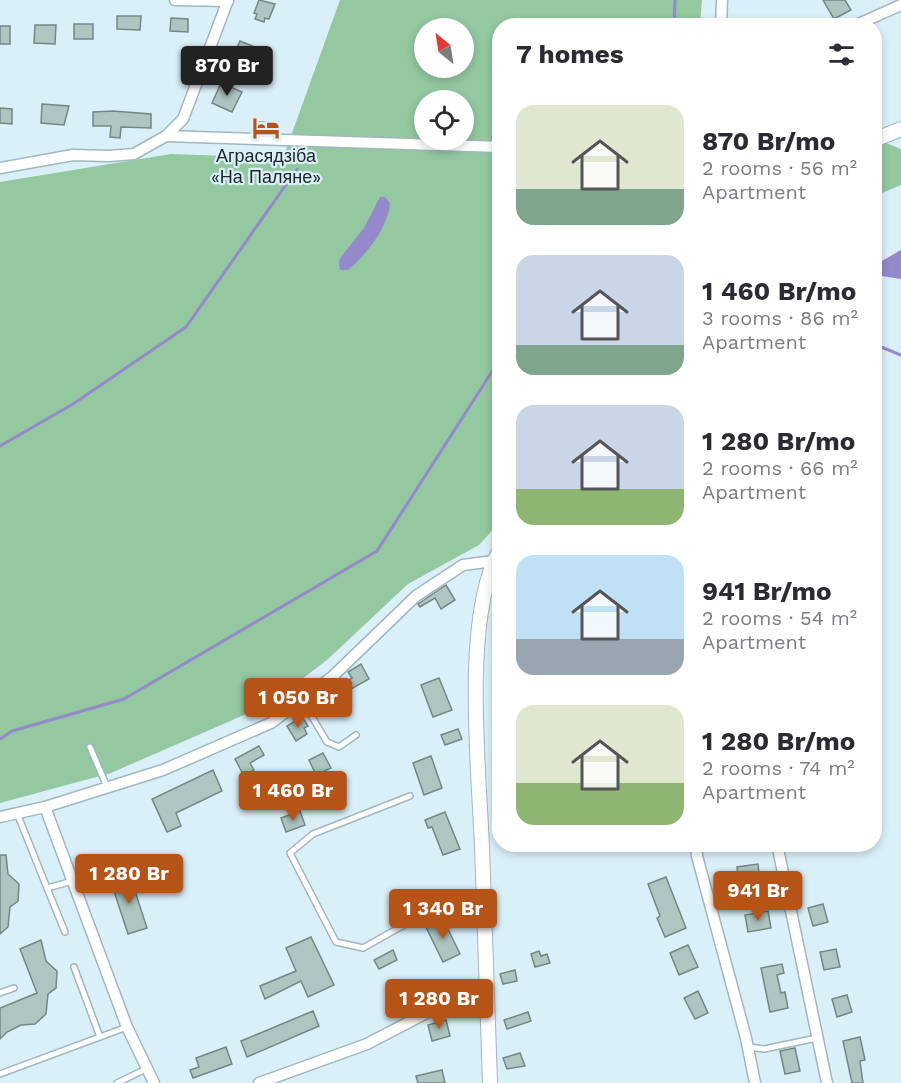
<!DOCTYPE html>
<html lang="en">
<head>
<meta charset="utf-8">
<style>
  body { margin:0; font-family:"Work Sans",sans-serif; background:#f7f7f7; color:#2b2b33; height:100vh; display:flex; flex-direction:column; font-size:22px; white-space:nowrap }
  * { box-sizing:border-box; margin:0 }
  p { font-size:20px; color:#7c7c81 }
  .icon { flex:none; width:33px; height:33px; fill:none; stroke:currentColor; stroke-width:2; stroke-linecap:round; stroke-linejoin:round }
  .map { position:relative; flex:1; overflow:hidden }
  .drawer { position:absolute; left:492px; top:18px; width:390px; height:834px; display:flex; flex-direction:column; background:#fff; border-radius:24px; box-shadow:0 3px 9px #0003 }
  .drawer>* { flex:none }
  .needle { width:39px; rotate:330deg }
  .tools { position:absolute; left:414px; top:18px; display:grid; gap:12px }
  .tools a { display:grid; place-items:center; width:60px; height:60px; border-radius:50%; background:#fff; box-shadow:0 3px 9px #0003; font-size:30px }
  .price { position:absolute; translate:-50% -51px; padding:0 14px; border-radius:6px; background:#b65417; color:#fff; font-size:20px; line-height:39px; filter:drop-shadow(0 2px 3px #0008) }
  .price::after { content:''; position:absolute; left:50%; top:36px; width:18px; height:14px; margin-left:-9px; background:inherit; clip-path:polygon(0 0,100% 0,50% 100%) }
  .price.selected { background:#222; color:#fff }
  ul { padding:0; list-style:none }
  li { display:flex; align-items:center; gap:18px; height:150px; padding:0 24px }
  li span { display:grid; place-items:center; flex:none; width:168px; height:120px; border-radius:18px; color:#555 }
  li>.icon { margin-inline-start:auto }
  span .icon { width:72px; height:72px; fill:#fffc; stroke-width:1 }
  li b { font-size:26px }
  h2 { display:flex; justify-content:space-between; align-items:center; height:72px; padding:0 24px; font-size:26px }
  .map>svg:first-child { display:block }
  .green { fill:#93c8a0; fill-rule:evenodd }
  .water { fill:#9489ca }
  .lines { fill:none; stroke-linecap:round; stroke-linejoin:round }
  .stream { stroke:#9489ca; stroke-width:3 }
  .building { fill:#aec5c2; stroke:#728885; stroke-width:1.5 }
  .service-casing { stroke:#a1b7be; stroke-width:8 }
  .minor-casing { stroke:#a1b7be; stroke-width:13 }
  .tertiary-casing { stroke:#a1b7be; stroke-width:16 }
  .service { stroke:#fff; stroke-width:5 }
  .minor { stroke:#fff; stroke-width:10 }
  .tertiary { stroke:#fff; stroke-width:14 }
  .labels { text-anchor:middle; stroke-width:4.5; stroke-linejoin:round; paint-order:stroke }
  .poi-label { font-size:18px; fill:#1d2528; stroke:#daf0f8 }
</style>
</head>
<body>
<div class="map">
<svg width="901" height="1083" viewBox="0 0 901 1083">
  <rect width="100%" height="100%" fill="#daf0f8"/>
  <g class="green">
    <path d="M340 0H702L700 25 500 26 499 523 479 545 408 584 327 660 269 704 111 773 0 803V182L171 154 283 158ZM424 28H464V68H424ZM424 100H464V140H424Z"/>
    <path d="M874 138 901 149V185L875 196Z"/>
  </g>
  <g class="water">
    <path d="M380 197H385L390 203C388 228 366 255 348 270H340L339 262 341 257 364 228Z"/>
    <path d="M901 250V279L875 275V265Z"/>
  </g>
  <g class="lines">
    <g class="stream">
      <path d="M674 26 675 0"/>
      <path d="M874 344 901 355"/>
      <path d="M0 446 73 404 186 327 297 169"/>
      <path d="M0 739 12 731 124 699 377 551 500 359"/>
    </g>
  </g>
  <g class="building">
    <path d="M259 0 275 4 269 19 265 18 264 22 255 19 257 14 254 13Z"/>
    <path d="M823 0H845L851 10 834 19Z"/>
    <path d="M117 16H141L140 30 117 29Z"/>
    <path d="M171 18 188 19V32L170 31Z"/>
    <rect x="74" y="24" width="19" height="15"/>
    <path d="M35 25H56L55 44 34 43Z"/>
    <rect x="0" y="26" width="10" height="18"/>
    <path d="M240 41 255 47 245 68 231 61Z"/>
    <path d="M221 83 242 92 232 112 212 103Z"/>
    <path d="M42 104 69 106 64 125 41 123Z"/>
    <path d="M0 108 12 109V124L0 123Z"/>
    <path d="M113 111 151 114V128L121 127 120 138 110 137 111 126H93V112Z"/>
    <path d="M255 122H278L277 132 255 131Z"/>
    <path d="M446 585 455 600 441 609 435 598 420 607 418 604 421 602Z"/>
    <path d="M361 664 369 679 344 693 340 685 352 678 348 672Z"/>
    <path d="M439 678 452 710 433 717 421 685Z"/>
    <path d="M302 717 308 726 304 728 307 734 296 741 287 726Z"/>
    <path d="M458 729 462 739 445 745 441 735Z"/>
    <path d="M259 746 264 755 250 763 254 770 244 776 235 759Z"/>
    <path d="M323 753 331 768 316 775 309 760Z"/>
    <path d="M431 756 442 788 424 795 413 763Z"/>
    <path d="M213 770 222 791 176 813 181 826 167 832 152 799Z"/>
    <path d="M300 811 305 825 286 832 281 818Z"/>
    <path d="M445 812 460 849 443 855 432 827 428 828 425 820Z"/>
    <path d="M0 855H6L8 874 19 884 18 901 10 907 8 927 0 934Z"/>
    <path d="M758 864 760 884 739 886 737 867Z"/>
    <path d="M130 876 147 928 128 934 111 882Z"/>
    <path d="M666 877 686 928 665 937 657 918 660 916 648 884Z"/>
    <path d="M823 904 828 922 813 926 808 908Z"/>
    <path d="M768 911 771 928 748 932 745 915Z"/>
    <path d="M442 917 460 954 443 962 425 925Z"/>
    <path d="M311 937 334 985 308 997 301 981 265 999 260 986 296 971 286 948Z"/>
    <path d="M41 940 46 961 57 971 56 988 48 994 46 1014 35 1024 21 1025 7 1032 0 1039V1008L37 993 20 949Z"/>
    <path d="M688 945 698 967 679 975 670 953Z"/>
    <path d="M836 949 840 967 824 970 820 952Z"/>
    <path d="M393 950 397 960 379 969 374 960Z"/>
    <path d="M539 951 541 956 547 954 550 963 535 967 531 954Z"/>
    <path d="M782 964 784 973 777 975 781 993 785 992 788 1008 770 1012 761 968Z"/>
    <path d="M515 970 517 981 503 984 500 974Z"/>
    <path d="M698 991 708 1013 695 1019 684 998Z"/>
    <path d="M847 995 852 1012 837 1017 832 999Z"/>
    <path d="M313 1011 319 1026 247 1057 241 1041Z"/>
    <path d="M528 1012 531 1021 507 1029 504 1020Z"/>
    <path d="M446 1020 450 1036 432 1041 428 1025Z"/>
    <path d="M860 1037 865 1060 860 1061 863 1083H852L843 1041Z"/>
    <path d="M226 1047 232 1064 193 1078 190 1070 199 1067 196 1058Z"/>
    <path d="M795 1048 800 1071 785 1074 780 1051Z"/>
    <path d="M520 1053 525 1066 507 1069 503 1058Z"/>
    <path d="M442 1070 445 1083H418L416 1076Z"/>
  </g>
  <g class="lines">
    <defs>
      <g id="service">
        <path d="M302 700 327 742 339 747 356 735"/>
        <path d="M90 747 107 787"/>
        <path d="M410 796 313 834 290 853 336 942 363 948 427 912 483 901"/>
        <path d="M17 813 47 888"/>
        <path d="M65 932 47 888 73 881"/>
        <path d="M74 967 100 1037"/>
        <path d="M0 993 14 988"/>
        <path d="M749 1047 764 1049 817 1038"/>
        <path d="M0 1074 127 1027"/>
        <path d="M117 1083 148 1068"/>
      </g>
      <g id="minor">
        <path d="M175 0 228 1"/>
        <path d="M721 26 722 0"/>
        <path d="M854 26 901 5"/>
        <path d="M166 136 500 147"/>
        <path d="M0 168 73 155 109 156 134 154 166 136 183 119 228 0"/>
        <path d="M45 807 127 1027 154 1083"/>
        <path d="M0 817 45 807 163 770 271 723 332 677 416 596 463 565 493 561"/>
        <path d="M696 844 697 856 746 1038 755 1083"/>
        <path d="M777 844 827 1083"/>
        <path d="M259 1083 367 1044 457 997 486 993"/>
      </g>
      <g id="tertiary">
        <path d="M874 140 901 129"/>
        <path d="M490 1083C487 1004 485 926 482 847 479 770 462 615 500 550"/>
      </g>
    </defs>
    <use href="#service" class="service-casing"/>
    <use href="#minor" class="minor-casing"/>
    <use href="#tertiary" class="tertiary-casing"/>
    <use href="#service" class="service"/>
    <use href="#minor" class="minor"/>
    <use href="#tertiary" class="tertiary"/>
  </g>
  <defs>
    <symbol id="hotel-bare" viewBox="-9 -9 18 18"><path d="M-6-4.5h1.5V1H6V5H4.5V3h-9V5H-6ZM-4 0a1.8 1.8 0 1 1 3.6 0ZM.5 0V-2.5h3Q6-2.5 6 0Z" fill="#b65417" stroke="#daf0f8" stroke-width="2.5" paint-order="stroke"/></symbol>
  </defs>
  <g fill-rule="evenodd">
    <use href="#hotel-bare" x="247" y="109" width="38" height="38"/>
  </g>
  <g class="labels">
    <g class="poi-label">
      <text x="266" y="162">Аграсядзіба<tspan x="266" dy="21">«На Паляне»</tspan></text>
    </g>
  </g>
</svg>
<div class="tools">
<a><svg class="needle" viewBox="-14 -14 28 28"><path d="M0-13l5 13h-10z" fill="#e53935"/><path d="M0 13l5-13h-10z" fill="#7c7c81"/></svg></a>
<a><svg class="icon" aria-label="locate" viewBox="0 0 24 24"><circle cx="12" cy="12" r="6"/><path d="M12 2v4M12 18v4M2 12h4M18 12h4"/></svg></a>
</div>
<b class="price selected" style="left:227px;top:97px">870 Br</b>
<b class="price" style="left:298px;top:729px">1 050 Br</b>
<b class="price" style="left:293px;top:822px">1 460 Br</b>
<b class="price" style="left:129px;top:905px">1 280 Br</b>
<b class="price" style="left:758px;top:922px">941 Br</b>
<b class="price" style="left:443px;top:940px">1 340 Br</b>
<b class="price" style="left:439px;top:1030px">1 280 Br</b>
<section class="drawer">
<h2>7 homes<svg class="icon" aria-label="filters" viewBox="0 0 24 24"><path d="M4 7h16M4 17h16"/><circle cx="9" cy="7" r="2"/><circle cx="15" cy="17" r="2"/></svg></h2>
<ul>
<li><span style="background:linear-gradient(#dfe7d0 70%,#7fa58c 0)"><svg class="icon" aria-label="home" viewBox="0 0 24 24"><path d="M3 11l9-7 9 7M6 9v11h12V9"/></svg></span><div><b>870 Br/mo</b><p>2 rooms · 56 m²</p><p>Apartment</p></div></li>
<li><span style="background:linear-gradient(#c9d6e8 75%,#7fa58c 0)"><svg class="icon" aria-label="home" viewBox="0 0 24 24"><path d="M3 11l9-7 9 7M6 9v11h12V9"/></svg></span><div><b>1 460 Br/mo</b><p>3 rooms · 86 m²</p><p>Apartment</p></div></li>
<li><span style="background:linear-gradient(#c9d6e8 70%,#8fb573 0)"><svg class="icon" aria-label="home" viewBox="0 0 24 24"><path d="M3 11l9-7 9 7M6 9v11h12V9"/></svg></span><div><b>1 280 Br/mo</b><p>2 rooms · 66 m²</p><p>Apartment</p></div></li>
<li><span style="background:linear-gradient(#bfe0f5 70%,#9aa5b1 0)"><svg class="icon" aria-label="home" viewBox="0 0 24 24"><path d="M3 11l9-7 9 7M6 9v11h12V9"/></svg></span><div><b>941 Br/mo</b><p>2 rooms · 54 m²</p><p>Apartment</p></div></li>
<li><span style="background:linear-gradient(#dfe7d0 65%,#8fb573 0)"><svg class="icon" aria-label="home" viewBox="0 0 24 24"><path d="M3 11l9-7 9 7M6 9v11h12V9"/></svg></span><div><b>1 280 Br/mo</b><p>2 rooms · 74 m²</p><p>Apartment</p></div></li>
</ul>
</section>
</div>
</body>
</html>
